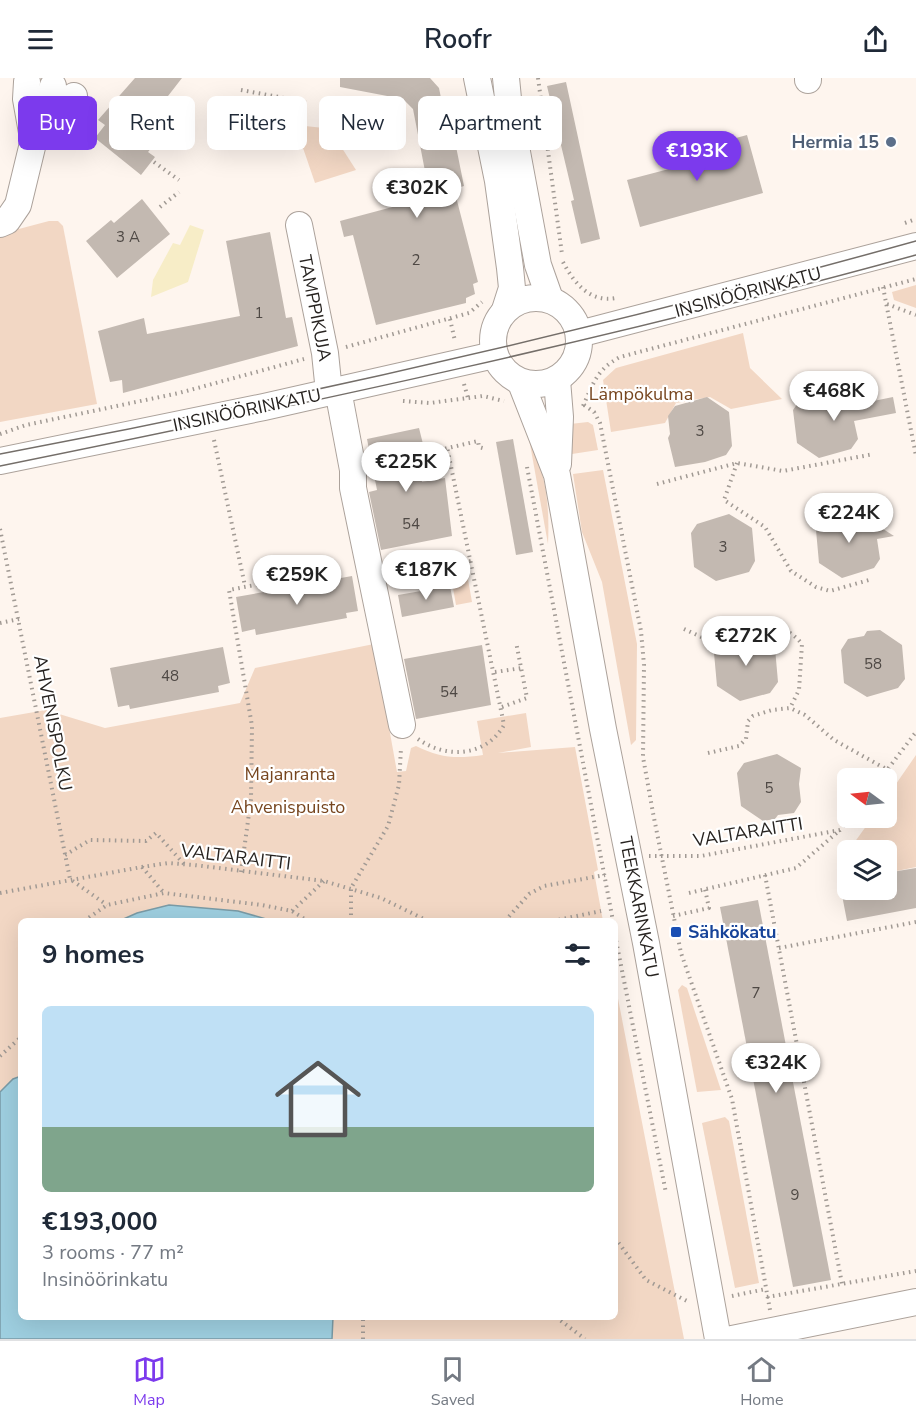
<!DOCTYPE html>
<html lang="en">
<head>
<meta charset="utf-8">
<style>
  body { margin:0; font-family:"Nunito Sans",sans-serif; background:#f6f6f7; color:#1f2937; height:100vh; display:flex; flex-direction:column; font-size:22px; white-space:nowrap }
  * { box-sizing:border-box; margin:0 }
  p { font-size:20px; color:#747a83 }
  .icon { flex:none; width:33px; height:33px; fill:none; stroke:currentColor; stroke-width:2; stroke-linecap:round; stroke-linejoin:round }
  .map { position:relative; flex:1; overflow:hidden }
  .side { position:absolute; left:18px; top:840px; width:600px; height:402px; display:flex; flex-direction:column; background:#fff; border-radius:9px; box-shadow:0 6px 24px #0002 }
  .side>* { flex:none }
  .guide { position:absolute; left:18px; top:18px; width:600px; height:54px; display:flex; gap:12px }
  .needle { width:39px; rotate:285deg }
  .controls { position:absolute; left:837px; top:690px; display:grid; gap:12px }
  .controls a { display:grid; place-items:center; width:60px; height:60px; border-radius:9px; background:#fff; box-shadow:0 6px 24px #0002; font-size:30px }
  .price { position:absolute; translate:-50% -51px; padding:0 14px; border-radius:21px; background:#fff; color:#222; font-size:20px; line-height:39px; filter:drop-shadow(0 2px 3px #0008) }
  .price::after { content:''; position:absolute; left:50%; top:36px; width:18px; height:14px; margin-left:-9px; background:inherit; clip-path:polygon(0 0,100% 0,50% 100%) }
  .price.current { background:#7c3aed; color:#fff }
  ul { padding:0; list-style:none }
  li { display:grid; align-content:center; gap:12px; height:318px; padding:0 24px }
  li+li { border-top:2px solid #e0e1e3 }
  li span { display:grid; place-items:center; height:186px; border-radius:9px; color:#555 }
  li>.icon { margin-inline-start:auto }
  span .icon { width:108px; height:108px; fill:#fffc; stroke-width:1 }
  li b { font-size:26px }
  h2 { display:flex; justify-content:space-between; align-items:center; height:72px; padding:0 24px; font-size:26px }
  .chip { padding:0 21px; border-radius:9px; background:#fff; box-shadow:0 6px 24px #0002; font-size:21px; line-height:54px }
  .chip.current { background:#7c3aed; color:#fff }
  header { display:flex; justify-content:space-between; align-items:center; height:78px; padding:0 24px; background:#fff; font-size:27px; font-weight:600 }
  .menu { display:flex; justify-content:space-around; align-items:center; height:84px; border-top:2px solid #e0e1e3; background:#fff; font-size:16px; color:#747a83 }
  .menu a { display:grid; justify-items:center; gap:3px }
  .menu .current { color:#7c3aed }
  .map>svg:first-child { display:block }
  .green { fill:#f2d7c4 }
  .sand { fill:#f7edc7 }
  .water { fill:#9ecfe0; stroke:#7a9ba6; stroke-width:1.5 }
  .building { fill:#c3b9b1 }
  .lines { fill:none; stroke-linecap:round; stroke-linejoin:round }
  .minor-casing { stroke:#aca29b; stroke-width:28 }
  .path { stroke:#a19a94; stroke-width:4; stroke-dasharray:1.5 4.5; stroke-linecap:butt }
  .minor { stroke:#fff; stroke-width:26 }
  .tram { stroke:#746e69; stroke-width:1.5 }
  .service-dot { fill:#5c6f8a; stroke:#fff; stroke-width:2 }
  .transit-dot { fill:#1a4fb4; stroke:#fff; stroke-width:2 }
  .labels { text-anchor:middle; stroke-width:4.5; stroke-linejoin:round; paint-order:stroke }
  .number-label { font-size:15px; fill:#4e4844 }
  .service-label { font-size:18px; font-weight:bold; fill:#4e5e75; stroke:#fff; text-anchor:end }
  .street-label { font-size:18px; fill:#272320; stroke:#fff }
  .park-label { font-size:18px; fill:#77461f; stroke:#fff }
  .transit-label { font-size:18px; font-weight:bold; fill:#164399; stroke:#fff; text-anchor:start }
</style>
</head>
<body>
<header><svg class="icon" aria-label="menu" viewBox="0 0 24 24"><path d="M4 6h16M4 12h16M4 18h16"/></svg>Roofr<svg class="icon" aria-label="share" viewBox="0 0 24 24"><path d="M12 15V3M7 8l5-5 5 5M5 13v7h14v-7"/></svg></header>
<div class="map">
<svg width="916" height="1261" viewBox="0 0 916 1261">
  <rect width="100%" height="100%" fill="#fef5ee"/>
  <g class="green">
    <path d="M243 23C262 33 260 48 262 67L228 69 225 42 217 36 230 24Z"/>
    <path d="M305 48 324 50 340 67 356 92 315 105 302 67Z"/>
    <path d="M49 143H58L63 148 97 326 0 344V156Z"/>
    <path d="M916 207V230L894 222 892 214Z"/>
    <path d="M743 255 750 290 782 321 731 331 710 319 676 325 665 345 611 354 603 302 616 290Z"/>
    <path d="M588 344 593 347 598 372 572 376 570 346Z"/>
    <path d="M528 355C545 395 550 423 548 466Z"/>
    <path d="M603 392 637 566 636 662 631 667 602 504 582 454 573 396Z"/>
    <path d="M466 490 472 524 456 527 450 493Z"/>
    <path d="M374 566 397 694 406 693 411 670 416 668C440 680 456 681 483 677L477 643 526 635 531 669 498 675 575 669 598 792 594 794 603 843H21V1239H615V905L684 1261H0V640L46 632 105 650 240 625 255 590Z"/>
    <path d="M916 677V789L887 795 886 772H849L872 740H886L887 719Z"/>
    <path d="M682 907 687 910 721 1012 697 1014 678 912Z"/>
    <path d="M725 1039 729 1043 759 1205 735 1210 702 1045Z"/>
  </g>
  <path class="sand" d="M190 147 204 152 188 204 151 219 153 202 173 165 180 167Z"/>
  <g class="water">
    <path d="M169 827 238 833 273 843H119L137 835Z"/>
    <path d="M21 998V1239H333L332 1261H0V1014L13 1001Z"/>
  </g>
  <g class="building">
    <path d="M135 0H182L147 45 162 57 148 74 155 79 141 97 95 60 105 47 98 42Z"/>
    <path d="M340 0H430L439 10 442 25 447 24 464 108 454 111 478 204 473 206 475 216 466 220V225L376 247 353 157 344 159 340 143 430 119 413 31 403 21 340 9Z"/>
    <path d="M566 4 600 161 581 166 571 123 574 122 547 8Z"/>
    <path d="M747 57 763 115 640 149 627 102 669 91 666 79Z"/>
    <path d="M142 121 170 156 117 200 86 163 111 142 114 145Z"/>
    <path d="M270 154 286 240 292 239 298 268 123 315 122 302 110 304 98 253 144 240 147 256 240 238 226 163Z"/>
    <path d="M833 313 854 327 893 319 896 335 854 343 858 361 851 371 819 380 797 365 793 332 800 322Z"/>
    <path d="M707 319 729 334 732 368 726 377 705 384 675 389 668 360 670 356 668 338 675 328Z"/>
    <path d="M419 350 424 370 416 371 422 404 445 400 452 458 381 472 369 414 377 412 367 361Z"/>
    <path d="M513 361 533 474 516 477 496 364Z"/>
    <path d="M855 433 894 458 877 461 880 481 874 490 842 500 819 485 816 452 823 442Z"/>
    <path d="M729 436 752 450 755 483 749 494 716 503 694 489 691 455 697 446Z"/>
    <path d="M352 498 358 533 346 535 347 540 256 557 255 551 242 554 236 519Z"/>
    <path d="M450 508 454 529 402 539 398 517Z"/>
    <path d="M880 552 902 567 905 601 898 610 867 619 844 605 841 572 848 561 864 558 867 553Z"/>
    <path d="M753 556 775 570 778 604 770 615 740 623 717 608 714 575 721 565Z"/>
    <path d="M482 567 491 627 416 641 404 581Z"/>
    <path d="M223 569 230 605 218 608 219 614 130 631 129 627 118 629 110 590Z"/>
    <path d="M777 676 801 690 799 706 801 724 794 735 778 737 775 741 763 743 741 728 737 695 744 685Z"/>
    <path d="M916 790V830L847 843 841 812H886V795Z"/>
    <path d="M758 822 831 1202 793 1209 720 829Z"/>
  </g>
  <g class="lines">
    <defs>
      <g id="minor">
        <path d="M477 0 498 103 510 190 512 210 505 232"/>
        <path d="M506 0 509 31 538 187 550 221"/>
        <path d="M808 0V2"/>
        <path d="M27 4 26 21 33 60"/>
        <path d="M42 52 74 18"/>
        <path d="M0 146 7 143 18 127 34 61 53 8"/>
        <path d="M299 147 325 275 329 314"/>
        <circle cx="536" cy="263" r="43"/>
        <path d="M579 256 916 168"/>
        <path d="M557 302 560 339 558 386"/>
        <path d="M521 305 557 397 603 651 646 865 718 1261"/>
        <path d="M338 312 353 392V410L402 647"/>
        <path d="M0 383 264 329 494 277"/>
        <path d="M732 1261 916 1224"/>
      </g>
    </defs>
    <use href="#minor" class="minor-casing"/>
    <g class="path">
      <path d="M538 0 562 176"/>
      <path d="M241 12 306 24"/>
      <path d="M154 84 179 102"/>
      <path d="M160 129 179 114"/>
      <path d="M905 145 916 141"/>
      <path d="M563 184C574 205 590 225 616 220"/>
      <path d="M883 209 916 378"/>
      <path d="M887 226 916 237"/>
      <path d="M450 241 455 263"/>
      <path d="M346 269 469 235 482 224"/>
      <path d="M464 306 468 320"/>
      <path d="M403 323 430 325 483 318 504 323"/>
      <path d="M584 327 594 334 600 345 641 553 644 587 643 679 653 735 681 875 732 1021 770 1232"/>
      <path d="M583 328C593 306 597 291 620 279L916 201"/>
      <path d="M0 356 26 347 179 315 304 281"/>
      <path d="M214 362 245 508"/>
      <path d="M737 385 724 422 765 449 791 493 816 509 830 513 869 502"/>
      <path d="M375 387 478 363 479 369 486 371"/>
      <path d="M527 389 613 843"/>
      <path d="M657 406 737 385 783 393 874 376"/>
      <path d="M0 451 70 801 107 827"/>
      <path d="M321 494 322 504"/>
      <path d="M393 500 471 483"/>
      <path d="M262 505 264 514"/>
      <path d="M0 545 19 541"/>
      <path d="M684 551 710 563C740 542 777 536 802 566L799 612 790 630"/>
      <path d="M495 594 522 590"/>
      <path d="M502 629 527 620 516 564"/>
      <path d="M418 661C446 681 486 679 504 647L447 369"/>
      <path d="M708 675 739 668 746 661 748 643 753 638 772 632 790 630 805 637 834 662 888 692"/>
      <path d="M881 700 916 654"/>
      <path d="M65 777 90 762 146 763 156 755 184 786"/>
      <path d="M649 778H701L840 752 850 740"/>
      <path d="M142 789 164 815"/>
      <path d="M241 794 251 721 252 648 229 512 332 492"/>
      <path d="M765 797 842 1206"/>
      <path d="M0 815 142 789 168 785 194 787 324 803 381 820 428 843"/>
      <path d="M689 815 796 790 840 752"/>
      <path d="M292 833 324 803"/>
      <path d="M673 838 709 830 705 811"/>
      <path d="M84 843 107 827 164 815 262 827 292 833 308 843"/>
      <path d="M351 843V810L388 748 399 707 401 670"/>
      <path d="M505 843 529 816 544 808 605 797"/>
      <path d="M553 843 601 833"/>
      <path d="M615 857 666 1115"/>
      <path d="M779 870 916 844"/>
      <path d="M0 978 21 959"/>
      <path d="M615 1160 646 1202 687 1223"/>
      <path d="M732 1218 766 1211"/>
      <path d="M767 1219 916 1193"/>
      <path d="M556 1239 585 1261"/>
      <path d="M363 1261V1239"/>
    </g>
    <use href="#minor" class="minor"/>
    <g class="tram">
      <path d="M0 376C308 318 614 247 916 163"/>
      <path d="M0 388C307 326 614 260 916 177"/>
    </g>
  </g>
  <circle class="service-dot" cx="891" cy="64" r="6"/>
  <rect class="transit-dot" x="670" y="848" width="12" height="12" rx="3"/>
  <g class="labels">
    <g class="number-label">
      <text x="128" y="164">3 A</text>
      <text x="416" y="187">2</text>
      <text x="259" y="240">1</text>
      <text x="700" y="358">3</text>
      <text x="411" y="451">54</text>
      <text x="723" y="474">3</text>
      <text x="873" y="591">58</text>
      <text x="170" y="603">48</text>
      <text x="449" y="619">54</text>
      <text x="769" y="715">5</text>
      <text x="756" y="920">7</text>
      <text x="795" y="1122">9</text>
    </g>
    <g class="service-label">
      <text x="879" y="70">Hermia 15</text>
    </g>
    <g class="street-label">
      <text transform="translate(748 214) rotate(-15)" y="6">INSINÖÖRINKATU</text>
      <text transform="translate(315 230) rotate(79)" y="6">TAMPPIKUJA</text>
      <text transform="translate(247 332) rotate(-12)" y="6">INSINÖÖRINKATU</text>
      <text transform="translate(53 645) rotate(79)" y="6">AHVENISPOLKU</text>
      <text transform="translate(748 754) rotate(-9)" y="6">VALTARAITTI</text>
      <text transform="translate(236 779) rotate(7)" y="6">VALTARAITTI</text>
      <text transform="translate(639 829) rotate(79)" y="6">TEEKKARINKATU</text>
    </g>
    <g class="park-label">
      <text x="641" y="322">Lämpökulma</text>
      <text x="290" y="702">Majanranta</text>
      <text x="288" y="735">Ahvenispuisto</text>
    </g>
    <g class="transit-label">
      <text x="688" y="860">Sähkökatu</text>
    </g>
  </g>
</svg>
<div class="controls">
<a><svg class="needle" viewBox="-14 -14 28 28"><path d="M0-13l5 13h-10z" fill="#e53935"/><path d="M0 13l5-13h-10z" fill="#747a83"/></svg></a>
<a><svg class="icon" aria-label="layers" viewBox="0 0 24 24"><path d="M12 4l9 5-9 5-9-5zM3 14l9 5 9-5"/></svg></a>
</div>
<b class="price current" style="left:697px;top:104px">€193K</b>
<b class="price" style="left:417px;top:141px">€302K</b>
<b class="price" style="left:834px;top:344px">€468K</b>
<b class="price" style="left:406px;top:415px">€225K</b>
<b class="price" style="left:849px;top:466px">€224K</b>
<b class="price" style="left:426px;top:523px">€187K</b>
<b class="price" style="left:297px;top:528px">€259K</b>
<b class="price" style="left:746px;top:589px">€272K</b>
<b class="price" style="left:776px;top:1016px">€324K</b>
<div class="guide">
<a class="chip current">Buy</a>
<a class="chip">Rent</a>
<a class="chip">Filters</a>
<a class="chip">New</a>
<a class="chip">Apartment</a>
</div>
<section class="side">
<h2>9 homes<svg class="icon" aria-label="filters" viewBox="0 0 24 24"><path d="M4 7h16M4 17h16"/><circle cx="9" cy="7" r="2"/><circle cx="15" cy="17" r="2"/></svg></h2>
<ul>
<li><span style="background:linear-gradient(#bfe0f5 65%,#7fa58c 0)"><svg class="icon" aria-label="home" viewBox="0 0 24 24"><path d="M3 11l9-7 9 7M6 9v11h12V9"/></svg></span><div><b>€193,000</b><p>3 rooms · 77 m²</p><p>Insinöörinkatu</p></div></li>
</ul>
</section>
</div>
<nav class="menu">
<a class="current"><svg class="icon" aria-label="map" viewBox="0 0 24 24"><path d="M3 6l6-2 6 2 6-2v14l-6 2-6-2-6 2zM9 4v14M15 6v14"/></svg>Map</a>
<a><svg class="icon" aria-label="saved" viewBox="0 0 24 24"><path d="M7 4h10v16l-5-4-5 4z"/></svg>Saved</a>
<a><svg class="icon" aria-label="home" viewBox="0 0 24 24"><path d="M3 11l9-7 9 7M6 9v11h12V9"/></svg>Home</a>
</nav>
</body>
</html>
